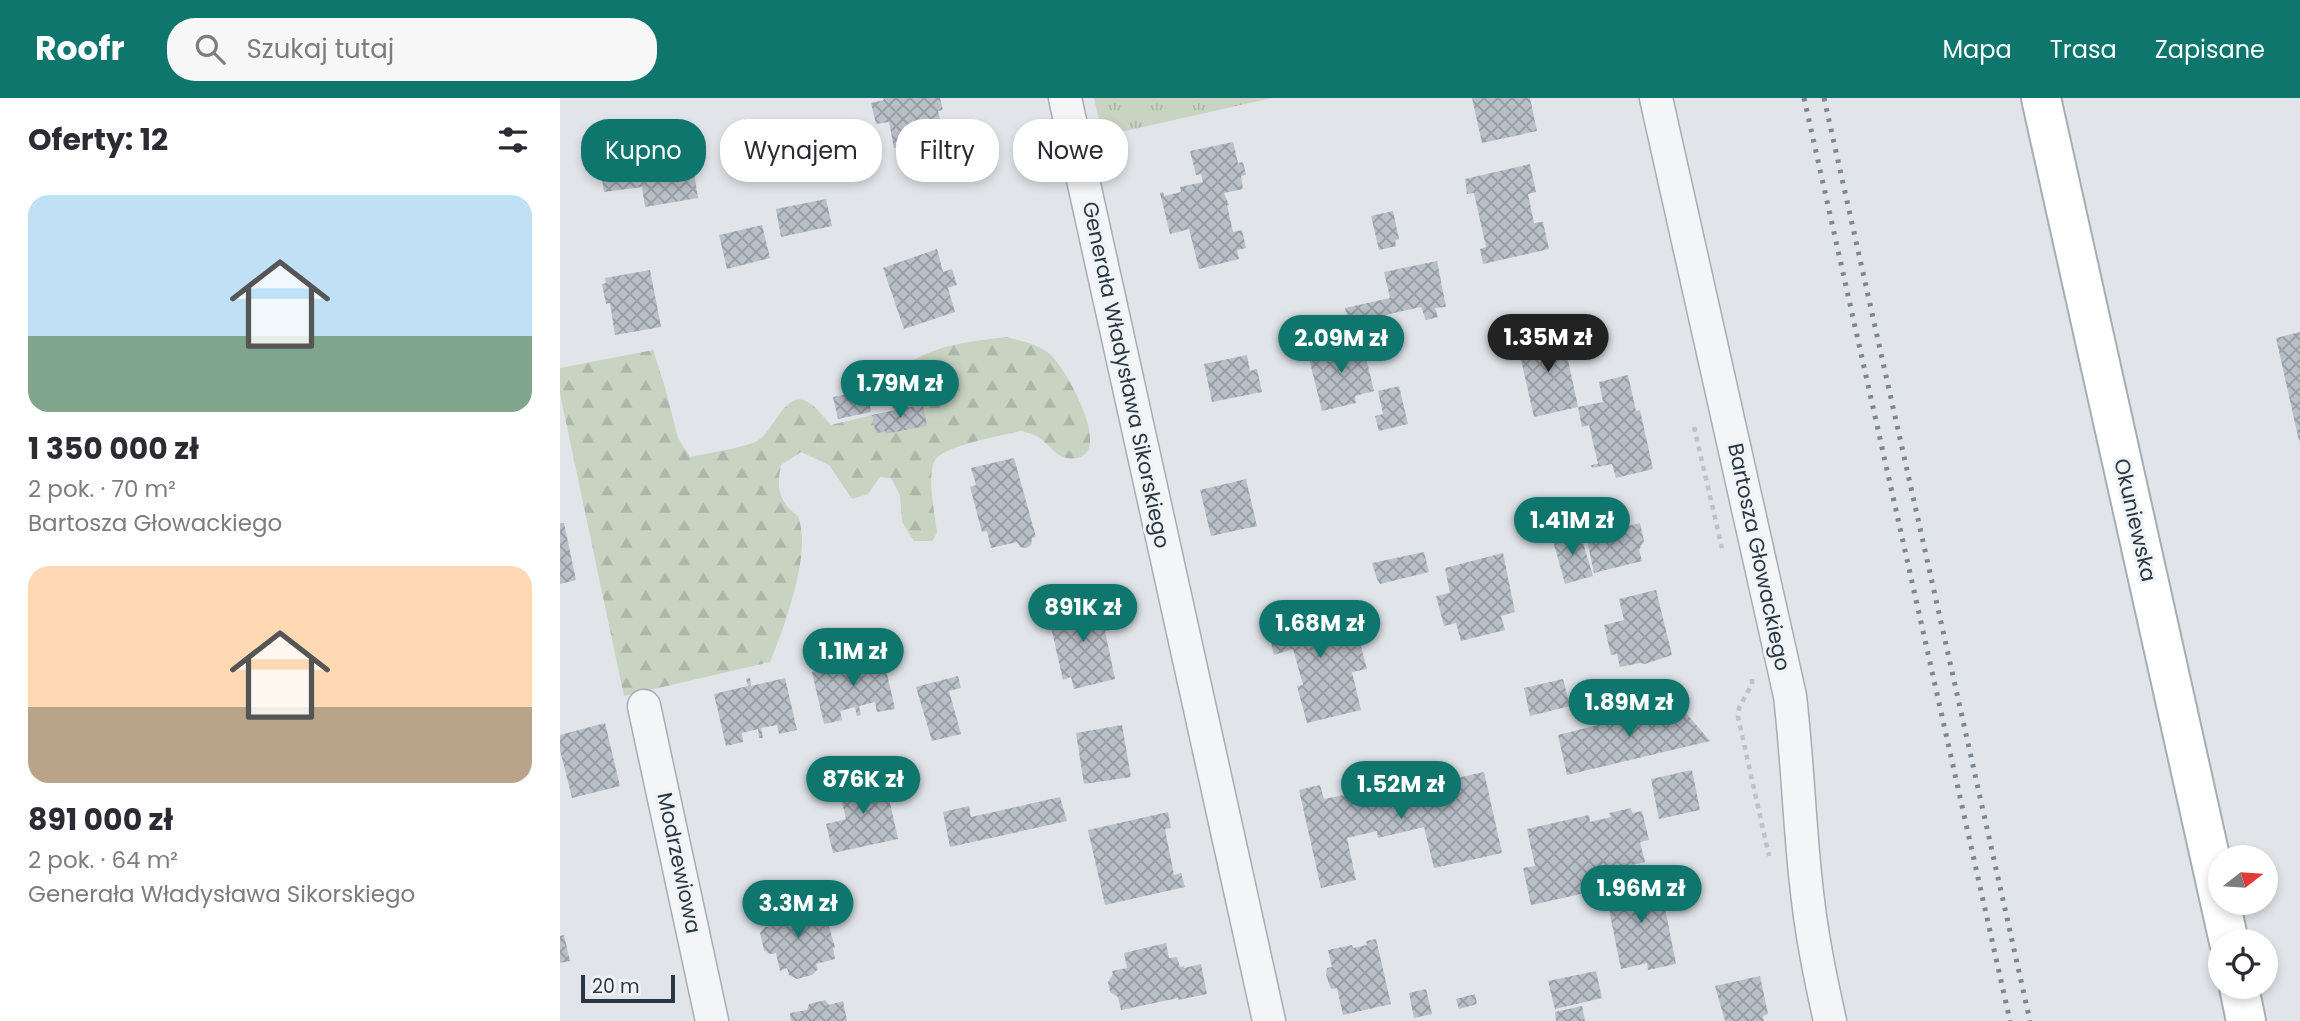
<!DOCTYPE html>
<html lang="pl">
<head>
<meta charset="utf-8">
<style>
  body { margin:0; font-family:Poppins,sans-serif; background:#f7f7f7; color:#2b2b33; height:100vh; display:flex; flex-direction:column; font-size:26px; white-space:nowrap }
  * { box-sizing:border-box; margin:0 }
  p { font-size:23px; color:#7c7c81 }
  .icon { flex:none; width:38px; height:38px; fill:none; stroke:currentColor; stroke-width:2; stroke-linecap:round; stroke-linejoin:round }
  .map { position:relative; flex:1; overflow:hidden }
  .side { display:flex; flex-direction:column; background:#fff; width:560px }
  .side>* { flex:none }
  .top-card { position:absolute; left:21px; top:21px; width:665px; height:63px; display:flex; gap:14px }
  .needle { width:46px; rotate:73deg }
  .tools { position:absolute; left:1648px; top:747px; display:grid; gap:14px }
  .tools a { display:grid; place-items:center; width:70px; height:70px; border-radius:50%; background:#fff; box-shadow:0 4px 10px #0003; font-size:35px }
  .scale { position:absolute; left:21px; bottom:18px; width:94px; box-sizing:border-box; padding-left:7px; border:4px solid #2a3640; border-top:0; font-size:19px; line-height:24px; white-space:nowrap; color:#2a3640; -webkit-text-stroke:5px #f0f4f7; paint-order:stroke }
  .price { position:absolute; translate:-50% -60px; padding:0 16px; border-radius:24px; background:#0f766e; color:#fff; font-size:23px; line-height:46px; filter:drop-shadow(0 2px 4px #0008) }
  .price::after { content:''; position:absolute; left:50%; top:42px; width:21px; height:16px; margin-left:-10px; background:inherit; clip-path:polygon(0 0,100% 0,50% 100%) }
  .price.selected { background:#222; color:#fff }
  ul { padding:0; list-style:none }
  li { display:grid; align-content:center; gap:14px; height:371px; padding:0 28px }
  li span { display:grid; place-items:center; height:217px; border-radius:21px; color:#555 }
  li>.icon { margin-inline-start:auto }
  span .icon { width:126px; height:126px; fill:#fffc; stroke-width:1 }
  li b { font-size:30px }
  h2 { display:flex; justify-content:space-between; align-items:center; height:84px; padding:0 28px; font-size:30px }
  .tag { padding:0 24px; border-radius:28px; background:#fff; box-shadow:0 4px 10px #0003; font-size:24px; line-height:63px }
  .tag.selected { background:#0f766e; color:#fff }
  header { display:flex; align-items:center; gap:42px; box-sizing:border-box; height:98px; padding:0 35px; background:#0f766e; color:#fff }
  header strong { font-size:33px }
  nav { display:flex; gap:38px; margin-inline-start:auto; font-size:24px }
  .search { width:490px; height:63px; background:#f7f7f7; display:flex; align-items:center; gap:18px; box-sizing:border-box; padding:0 24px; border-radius:28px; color:#7c7c81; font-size:26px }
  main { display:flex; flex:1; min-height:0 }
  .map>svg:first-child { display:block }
  .grass { fill:url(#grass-tufts) }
  .forest { fill:url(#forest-firs) }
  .building { fill:url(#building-cross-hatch) }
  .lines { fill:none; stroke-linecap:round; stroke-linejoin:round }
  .street-casing { stroke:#a6adb3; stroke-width:35 }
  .secondary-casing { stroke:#a6adb3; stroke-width:42 }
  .path { stroke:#bfc3c7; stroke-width:4.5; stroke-dasharray:5 5; stroke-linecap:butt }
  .street { stroke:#f3f5f7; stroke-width:32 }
  .secondary { stroke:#fff; stroke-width:38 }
  .rail { stroke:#7b8792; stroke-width:5; stroke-dasharray:3.5 7; stroke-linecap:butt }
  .labels { text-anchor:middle; stroke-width:6; stroke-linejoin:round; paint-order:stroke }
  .street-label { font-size:21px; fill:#2a3640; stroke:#f0f4f7 }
</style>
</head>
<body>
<header>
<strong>Roofr</strong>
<div class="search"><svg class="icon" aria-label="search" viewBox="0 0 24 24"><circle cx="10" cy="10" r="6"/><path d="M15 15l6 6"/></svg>Szukaj tutaj</div>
<nav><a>Mapa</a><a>Trasa</a><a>Zapisane</a></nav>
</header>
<main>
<section class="side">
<h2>Oferty: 12<svg class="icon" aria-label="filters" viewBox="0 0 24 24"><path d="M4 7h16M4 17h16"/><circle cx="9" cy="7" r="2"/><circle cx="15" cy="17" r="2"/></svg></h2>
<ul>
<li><span style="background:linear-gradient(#bfe0f5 65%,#7fa58c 0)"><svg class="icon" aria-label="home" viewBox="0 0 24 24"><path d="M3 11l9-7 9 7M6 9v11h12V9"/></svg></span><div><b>1 350 000 zł</b><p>2 pok. · 70 m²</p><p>Bartosza Głowackiego</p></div></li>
<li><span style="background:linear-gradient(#ffd9b3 65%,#b9a48a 0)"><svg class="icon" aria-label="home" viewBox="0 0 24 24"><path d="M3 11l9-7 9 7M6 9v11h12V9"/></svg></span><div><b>891 000 zł</b><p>2 pok. · 64 m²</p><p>Generała Władysława Sikorskiego</p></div></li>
</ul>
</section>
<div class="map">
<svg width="1740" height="923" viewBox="0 0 1740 923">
  <defs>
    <pattern id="grass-tufts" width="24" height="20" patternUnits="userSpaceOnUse" patternTransform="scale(1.75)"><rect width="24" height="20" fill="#c9d3c2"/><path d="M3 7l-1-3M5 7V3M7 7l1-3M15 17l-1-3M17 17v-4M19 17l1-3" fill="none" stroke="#adb6a8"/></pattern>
    <pattern id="forest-firs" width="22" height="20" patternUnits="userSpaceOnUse" patternTransform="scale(1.75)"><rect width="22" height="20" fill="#c9d3c2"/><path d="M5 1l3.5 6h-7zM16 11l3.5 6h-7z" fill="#adb6a8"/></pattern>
    <pattern id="building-cross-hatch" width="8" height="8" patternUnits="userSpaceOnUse" patternTransform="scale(1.75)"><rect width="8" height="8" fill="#b8bfc6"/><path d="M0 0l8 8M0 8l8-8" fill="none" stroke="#969ca2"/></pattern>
  </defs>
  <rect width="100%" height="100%" fill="#e1e5e9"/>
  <path class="grass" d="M534 0H712L543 38Z"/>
  <path class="forest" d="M446 239C462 243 479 246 491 257 505 270 553 353 517 360 499 363 493 351 481 341 475 336 468 335 461 333 443 338 381 347 374 364 367 381 375 416 377 435L372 443H354L342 424 340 397 331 380 320 379 308 396 292 401 269 367 241 354 221 367C216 391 219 404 238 418 240 425 242 433 242 440 243 477 224 530 210 564L64 598 0 296V270L93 252 105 289 118 340 130 359C151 354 175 352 195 344 215 336 225 285 252 307 259 312 265 321 271 327L312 317 316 335 325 333 326 336 367 328 363 306 333 313C331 300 328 288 335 276 339 269 346 267 352 263 381 246 413 243 446 239Z"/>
  <g class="building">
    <path d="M323 0H380L383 12 378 13 384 39 334 50 329 24 316 26 311 5 324 2Z"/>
    <path d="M912 0H970L977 33 922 45Z"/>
    <path d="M92 26 98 62 104 61 106 73 133 68 138 100 85 109 82 89 44 94 38 55 55 52 53 33Z"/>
    <path d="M673 44 678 65 683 64 686 77 681 78 683 91 664 95 669 107H667L673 134 682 132 686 150 677 152 679 161 639 171 629 131 610 136 600 95 603 94 604 98 621 94 620 89 643 84 641 76 636 77 630 53Z"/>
    <path d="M970 66 976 94 968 96 974 125 983 124 989 151 923 166 920 151 926 149 914 95 907 96 905 81Z"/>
    <path d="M266 101 272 128 221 139 216 111Z"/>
    <path d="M833 113 839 141 835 142 836 148 819 152 811 118Z"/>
    <path d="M202 127 210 160 167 171 159 137Z"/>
    <path d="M377 151 383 174 392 171 397 187 388 190 395 214 344 231 323 170Z"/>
    <path d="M877 163 886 209 875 210 878 219 866 222 861 209 825 217 830 239 812 243 807 218 788 221 785 210 830 200 824 174Z"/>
    <path d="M90 172 101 229 55 237 50 205 46 206 42 186 46 185 45 180Z"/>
    <path d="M1002 234 1018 309 974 319 957 244Z"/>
    <path d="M1740 234V342L1739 343 1716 240Z"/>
    <path d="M802 243 814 293 795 298 796 305 762 313 748 256Z"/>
    <path d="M687 257 690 273 697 271 702 294 652 304 644 266Z"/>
    <path d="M1068 277 1076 313 1080 312 1093 371 1056 380 1052 366 1032 370 1031 367 1038 366 1029 327 1022 329 1018 309 1043 304 1039 284Z"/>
    <path d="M839 288 848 326 819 333 815 318 823 316 818 293Z"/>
    <path d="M307 292 311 314 278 321 273 299Z"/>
    <path d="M363 306 367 328 326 336 325 333 316 336 312 317Z"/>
    <path d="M454 360 476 439 472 440 471 447 466 450 460 449 457 444 431 450 427 433 422 434 410 389 416 387 411 370Z"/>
    <path d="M686 381 697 428 651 438 640 392Z"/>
    <path d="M988 406 993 423 964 430 960 412Z"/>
    <path d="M0 425H4L16 482 0 486Z"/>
    <path d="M1080 425 1084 443 1079 452 1082 463 1034 475 1026 438Z"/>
    <path d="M1019 432 1033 478 1005 486 992 439Z"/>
    <path d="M864 454 869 474 820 486 817 481 812 465Z"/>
    <path d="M943 455 955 514 941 518 945 532 901 543 896 525 884 528 876 498 890 495 885 470Z"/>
    <path d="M1096 492 1112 557 1085 566 1080 565 1060 569 1057 556 1051 557 1044 527 1064 522 1059 501Z"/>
    <path d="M544 503 551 532 545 533 555 581 514 591 511 579 503 582 488 516Z"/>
    <path d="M747 506 752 525 792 516 807 571 792 574 801 612 747 625 737 588 743 587 733 551 714 557 704 517Z"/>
    <path d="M288 558 290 565 323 558 335 611 317 614 315 604 299 608 301 617 297 618 295 609 280 613 282 622 264 626 252 574 286 566 284 559Z"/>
    <path d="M398 578 401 590 389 593 401 636 372 643 356 589Z"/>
    <path d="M190 580 191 588 225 580 237 632 219 636 217 627 201 630 203 640H199L198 631 182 635 183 644 166 648 154 596 188 588 186 581Z"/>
    <path d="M1003 581 1010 608 970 618 964 590Z"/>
    <path d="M1119 607 1150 643 1007 677 998 637Z"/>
    <path d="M45 625 60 688 12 700 0 652V637Z"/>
    <path d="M562 627 571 679 524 686 516 635Z"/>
    <path d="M1132 672 1140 712 1099 721 1091 681Z"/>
    <path d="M837 673 844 703 858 700 856 689 924 674 942 755 874 770 864 729 818 740 817 733 787 740 796 782 761 790 739 692 760 687 764 701 789 696 793 693 809 691 807 679Z"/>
    <path d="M324 678 338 741 273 755 266 726 286 721 278 688Z"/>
    <path d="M500 699 507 723 390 749 383 714 409 708 411 719Z"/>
    <path d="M1071 710 1072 715 1082 713 1089 742 1080 744 1085 764 1026 778 1030 794 971 807 963 770 975 768 967 731 1029 717 1030 724 1051 719 1049 715Z"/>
    <path d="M608 714 611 730 605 731 614 777 621 775 625 789 545 807 528 732Z"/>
    <path d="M1099 780 1116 866 1088 872 1087 865 1061 871 1045 792Z"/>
    <path d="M243 803 247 821 265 816 275 849 273 850 275 861 256 866 258 871 252 877 237 881 229 877 227 870 220 873 216 855 210 856 204 852 200 835 205 829 211 828 207 811Z"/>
    <path d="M4 837 10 863 0 865V838Z"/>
    <path d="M816 841 831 906 783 917 777 890 771 891 766 877 767 870 772 869 768 852 792 847 793 850 807 847 806 843Z"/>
    <path d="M606 845 609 860 617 859 620 869 624 868V870L641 866 647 896 618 902V900L561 912 558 899 550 894 548 884 553 876 552 873 567 870 564 855Z"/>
    <path d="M1036 873 1042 900 995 911 988 883Z"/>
    <path d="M1200 878 1208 916 1203 918 1204 923H1165L1155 888Z"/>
    <path d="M866 891 872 916 854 920 849 895Z"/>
    <path d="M915 896 917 906 899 911 896 901Z"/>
    <path d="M265 902 269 907 283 903 287 923H231L230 915 247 912 249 906Z"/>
    <path d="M1022 908 1025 923H996L995 914Z"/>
  </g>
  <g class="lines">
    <defs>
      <g id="street">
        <path d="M505 0 709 923"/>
        <path d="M1096 0 1230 598C1240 683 1240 770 1256 855 1260 878 1265 900 1270 923"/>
        <path d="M84 608 152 923"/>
      </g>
      <g id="secondary">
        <path d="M1481 0 1669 844"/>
        <path d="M1679 889 1686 923"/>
      </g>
    </defs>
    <use href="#street" class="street-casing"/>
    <use href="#secondary" class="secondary-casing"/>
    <g class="path">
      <path d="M1134 329 1162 450"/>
      <path d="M1192 581V586L1179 610 1178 619 1209 758"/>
    </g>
    <use href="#street" class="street"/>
    <use href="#secondary" class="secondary"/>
    <g class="rail">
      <path d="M1244 0 1450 923"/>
      <path d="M1264 0 1470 923"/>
    </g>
  </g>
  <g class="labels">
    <g class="street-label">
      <text transform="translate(566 277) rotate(78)" y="7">Generała Władysława Sikorskiego</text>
      <text transform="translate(1575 422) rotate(77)" y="7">Okuniewska</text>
      <text transform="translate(1199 459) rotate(78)" y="7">Bartosza Głowackiego</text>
      <text transform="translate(119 765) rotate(78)" y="7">Modrzewiowa</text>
    </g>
  </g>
</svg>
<div class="tools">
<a><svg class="needle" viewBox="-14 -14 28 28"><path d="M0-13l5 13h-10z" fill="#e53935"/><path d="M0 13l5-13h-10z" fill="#7c7c81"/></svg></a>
<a><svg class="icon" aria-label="locate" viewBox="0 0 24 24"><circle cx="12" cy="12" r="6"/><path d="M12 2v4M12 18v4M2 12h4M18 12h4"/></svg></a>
</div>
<div class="scale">20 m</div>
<b class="price selected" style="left:988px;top:276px">1.35M zł</b>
<b class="price" style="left:781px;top:277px">2.09M zł</b>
<b class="price" style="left:340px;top:322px">1.79M zł</b>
<b class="price" style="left:1012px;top:459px">1.41M zł</b>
<b class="price" style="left:523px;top:546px">891K zł</b>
<b class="price" style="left:760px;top:562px">1.68M zł</b>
<b class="price" style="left:293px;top:590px">1.1M zł</b>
<b class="price" style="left:1069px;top:641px">1.89M zł</b>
<b class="price" style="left:303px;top:718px">876K zł</b>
<b class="price" style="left:841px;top:723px">1.52M zł</b>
<b class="price" style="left:1081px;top:827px">1.96M zł</b>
<b class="price" style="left:238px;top:842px">3.3M zł</b>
<div class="top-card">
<a class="tag selected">Kupno</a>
<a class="tag">Wynajem</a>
<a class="tag">Filtry</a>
<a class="tag">Nowe</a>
</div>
</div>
</main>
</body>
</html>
